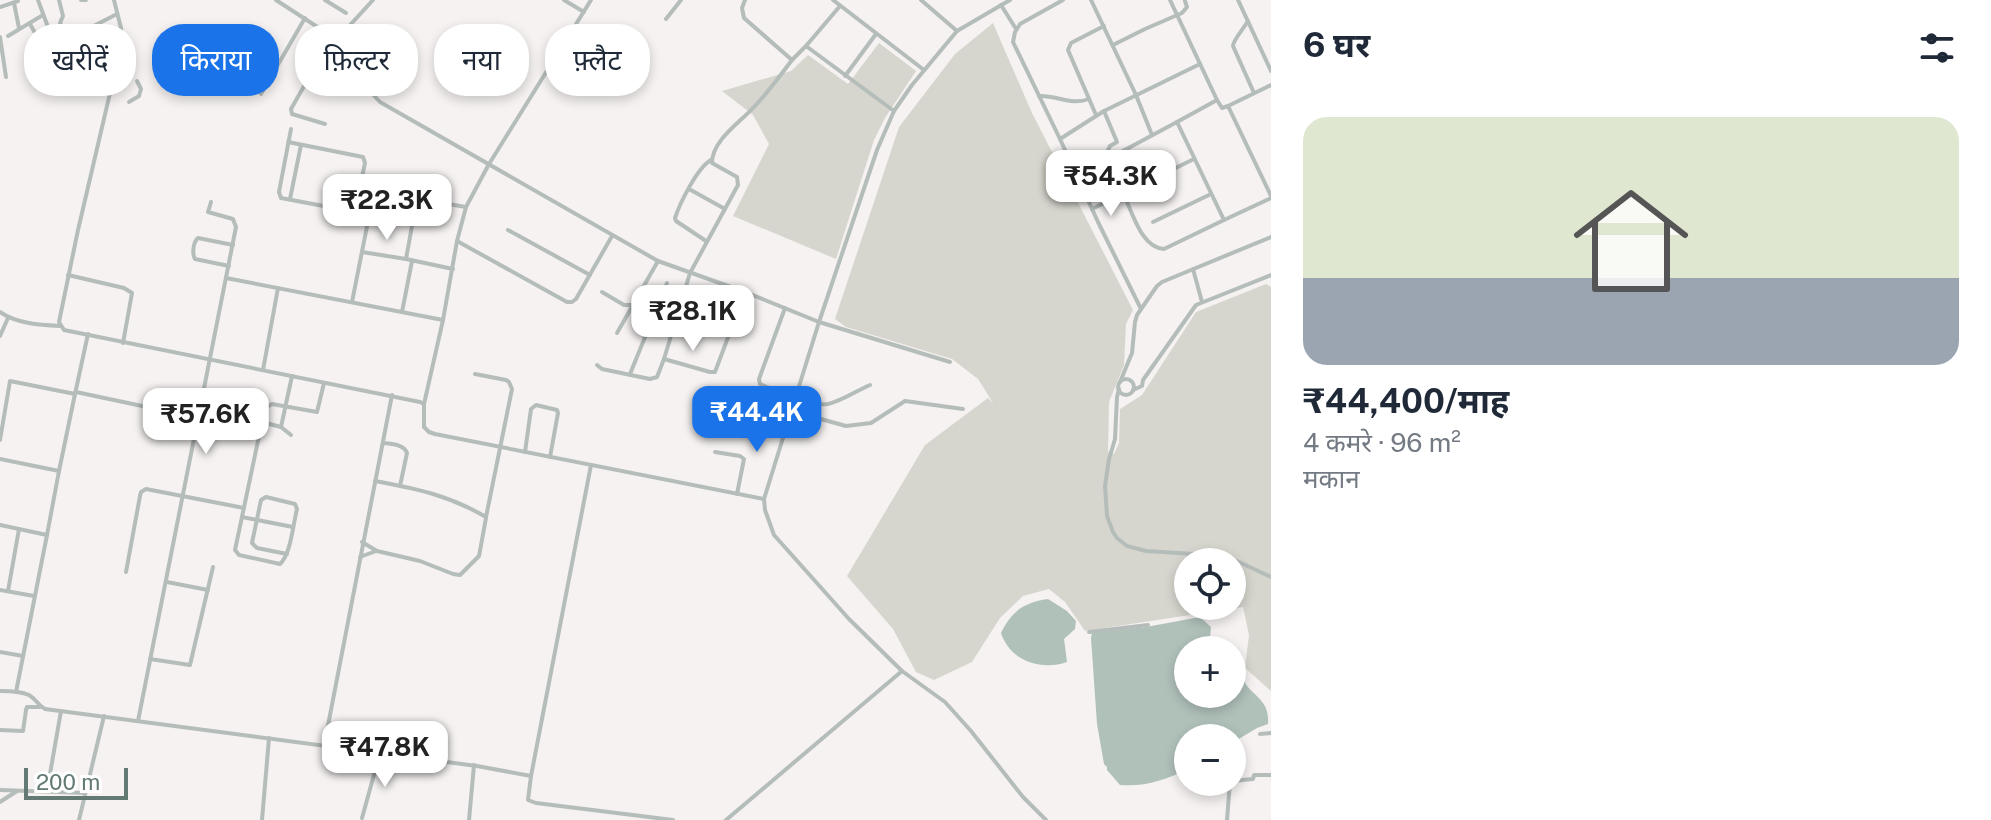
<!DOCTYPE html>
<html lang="hi">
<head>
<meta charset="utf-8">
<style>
  body { margin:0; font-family:"Public Sans","Noto Sans Devanagari",sans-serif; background:#f2f2f3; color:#1f2937; height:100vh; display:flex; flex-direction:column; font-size:30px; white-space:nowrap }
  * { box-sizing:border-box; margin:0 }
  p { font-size:26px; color:#747a83 }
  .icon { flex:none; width:44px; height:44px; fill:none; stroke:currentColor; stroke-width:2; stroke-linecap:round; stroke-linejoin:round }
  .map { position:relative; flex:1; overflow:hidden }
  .details { display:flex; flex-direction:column; background:#fff; width:720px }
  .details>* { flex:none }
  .guide { position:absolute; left:24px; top:24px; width:760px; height:72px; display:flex; gap:16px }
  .buttons { position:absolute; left:1174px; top:548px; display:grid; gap:16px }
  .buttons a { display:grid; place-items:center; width:72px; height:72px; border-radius:50%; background:#fff; box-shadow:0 4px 12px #0003; font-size:40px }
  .scale { position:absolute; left:24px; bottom:20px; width:104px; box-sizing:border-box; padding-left:8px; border:4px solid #627a73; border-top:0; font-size:22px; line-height:28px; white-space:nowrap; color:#627a73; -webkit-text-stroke:6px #fff; paint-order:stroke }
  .price { position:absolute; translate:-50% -68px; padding:0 18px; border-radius:16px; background:#fff; color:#222; font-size:26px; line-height:52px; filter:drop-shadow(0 2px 4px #0008) }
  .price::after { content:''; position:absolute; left:50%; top:48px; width:24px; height:18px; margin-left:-12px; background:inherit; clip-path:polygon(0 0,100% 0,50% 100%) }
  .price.on { background:#1a73e8; color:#fff }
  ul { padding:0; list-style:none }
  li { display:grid; align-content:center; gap:16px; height:424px; padding:0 32px }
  li span { display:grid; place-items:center; height:248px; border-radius:24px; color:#555 }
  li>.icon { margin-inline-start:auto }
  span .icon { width:144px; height:144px; fill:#fffc; stroke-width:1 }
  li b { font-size:34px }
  h2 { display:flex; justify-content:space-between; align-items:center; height:96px; padding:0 32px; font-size:34px }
  .tag { padding:0 28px; border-radius:32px; background:#fff; box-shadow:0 4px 12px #0003; font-size:28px; line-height:72px }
  .tag.on { background:#1a73e8; color:#fff }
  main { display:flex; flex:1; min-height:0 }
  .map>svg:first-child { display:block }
  .green { fill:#d7d6ce; fill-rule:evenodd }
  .water { fill:#b0c1ba; fill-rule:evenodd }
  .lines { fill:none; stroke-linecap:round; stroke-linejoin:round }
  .minor { stroke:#b5bdbb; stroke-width:4 }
</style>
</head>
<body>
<main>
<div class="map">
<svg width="1271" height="820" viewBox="0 0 1271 820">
  <rect width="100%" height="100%" fill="#f5f2f1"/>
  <g class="green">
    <path d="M993 23 1032 113 1133 310 1126 324 1124 365 1109 402 1108 452 1114 454 1119 443 1120 409 1142 395 1196 312 1266 284 1271 287V691L1245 668 1249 635 1243 607 1085 631 1065 602 1049 589 1023 596 1000 618 972 662 934 680 916 672 893 629 847 576 925 445 988 398 993 403 978 379 952 359 846 327 835 319 899 127 955 54ZM1188 562H1232V606H1188Z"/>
    <path d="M879 43 916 71 885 118 874 140 836 259 733 216 769 144 753 115 722 91 791 71 808 55 848 84Z"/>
  </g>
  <g class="water">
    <path d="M1048 599 1067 611 1076 621 1075 629 1064 639 1067 662C1041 671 1010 661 1001 633 1011 612 1024 602 1048 599Z"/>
    <path d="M1200 617 1211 627 1210 639 1216 647 1227 644 1242 659C1235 696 1271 690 1268 724L1257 728 1232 743V738H1188V769C1165 780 1145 787 1120 785L1107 770V767L1104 764 1097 724 1091 638 1092 633 1146 627ZM1188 650H1232V694H1188Z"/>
  </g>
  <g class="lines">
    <g class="minor">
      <path d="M38 0 55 46"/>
      <path d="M59 0 63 16 60 23 68 39"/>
      <path d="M81 0H86"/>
      <path d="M114 0 121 28V46L78 230 59 322 64 330 420 402 424 404V427L429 432 435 434 764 499"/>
      <path d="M276 0 339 41 367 88 380 102 658 261 745 292 819 322 950 362"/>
      <path d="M325 0 346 13"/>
      <path d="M564 0 584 12"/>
      <path d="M745 0 742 8 744 18 792 60 806 46 894 111"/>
      <path d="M833 0 924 70"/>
      <path d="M921 0 957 31"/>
      <path d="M1010 0 957 31 912 85 894 111 877 150 819 322 764 499 765 510 774 535 849 619 902 671 945 702 971 731 1023 797 1046 820"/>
      <path d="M1063 0 1020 24 1015 32 1013 42 1060 139 1104 111"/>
      <path d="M1091 0 1136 95 1152 135"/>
      <path d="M1170 0 1217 100"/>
      <path d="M1238 0 1271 71"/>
      <path d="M14 3 19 28"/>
      <path d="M1001 5 1016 29"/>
      <path d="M0 7 18 1"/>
      <path d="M666 19 681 0"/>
      <path d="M1248 21C1244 28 1233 40 1233 46L1254 93"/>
      <path d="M30 24 45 51 117 14"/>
      <path d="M82 32 88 45"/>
      <path d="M8 36 43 15"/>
      <path d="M0 37 6 77"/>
      <path d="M1113 45 1145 29 1182 13 1187 7 1185 1"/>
      <path d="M806 46 840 6"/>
      <path d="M845 76 876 34"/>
      <path d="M1271 85 1228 106 1271 196"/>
      <path d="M261 94 305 18"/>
      <path d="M1039 96C1057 95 1071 106 1089 99"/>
      <path d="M129 102 139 96 141 89 137 81"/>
      <path d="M1228 106 1222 108 1217 100 1177 122 1224 220 1271 198"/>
      <path d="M1096 115 1068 50 1071 43 1104 26"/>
      <path d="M325 124 292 114 291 109 320 58 373 0"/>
      <path d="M1060 139 1098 222 1141 309"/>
      <path d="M288 142 363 157 365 163 355 210 350 211 281 198 279 192 291 129"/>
      <path d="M1106 154 1110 146 1117 142 1104 111 1200 64"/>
      <path d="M1136 187 1121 152 1177 122"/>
      <path d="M360 188 413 198 416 204 406 259 453 269"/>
      <path d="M689 189 725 209"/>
      <path d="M1123 193C1132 211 1141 248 1164 249L1224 220"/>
      <path d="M413 198 466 207"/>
      <path d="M290 199 301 145"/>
      <path d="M1092 209 1194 159"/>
      <path d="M1153 222 1211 194"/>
      <path d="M508 230 590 275"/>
      <path d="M457 241 567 302H572L576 299 612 236"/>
      <path d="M706 241 676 221 675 218C680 203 697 168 711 160"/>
      <path d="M362 252 406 259"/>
      <path d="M229 266 195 259C192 254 193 242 198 238L233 245"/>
      <path d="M1193 269 1202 302"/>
      <path d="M68 275 124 288 132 293 123 343"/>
      <path d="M226 278 443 320"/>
      <path d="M602 292 624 305H633"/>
      <path d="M745 292 715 372H710L664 359 690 273 738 185 737 177 712 163C712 141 738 124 752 109 767 94 779 77 792 60"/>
      <path d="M352 302 374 191"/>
      <path d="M785 308 759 379 760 384C773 390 815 407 828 404 842 401 856 391 870 385"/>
      <path d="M0 312C17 324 41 325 61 326"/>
      <path d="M402 312 412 261"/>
      <path d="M617 333 658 261"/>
      <path d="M0 336 8 318"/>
      <path d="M597 365 602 369 650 379 657 377 664 359"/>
      <path d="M263 370 278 288"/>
      <path d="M630 374 667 283"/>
      <circle cx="1126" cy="387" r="8"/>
      <path d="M1120 382 1132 353 1135 322 1137 315 1157 286 1162 282 1271 237"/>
      <path d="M1119 389 1117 397 1115 439 1109 459 1105 486 1107 516 1113 532 1117 538 1127 546 1146 551 1226 556 1271 577"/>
      <path d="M1133 390 1142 386 1143 380 1196 305 1271 275"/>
      <path d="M76 392 260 431"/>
      <path d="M746 398 744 405 747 407 788 421"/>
      <path d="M424 404 443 320 457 241 466 207 489 164 591 0"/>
      <path d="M792 411 846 426 871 423 905 401 963 409"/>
      <path d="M262 422 281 427 292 376"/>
      <path d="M281 427 291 435"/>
      <path d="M761 434 776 390"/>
      <path d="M0 440 10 381 75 394 88 334"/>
      <path d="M383 443C391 444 404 444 407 453L400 486"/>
      <path d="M525 452 531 409 536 405 557 410 558 413 550 457"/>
      <path d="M715 452 740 456 744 459 737 494"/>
      <path d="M0 459 59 471 75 394"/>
      <path d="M591 465 531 776 528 800 536 803 673 820"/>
      <path d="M375 481C418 489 448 495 486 517L512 389 509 382 506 380 475 374"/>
      <path d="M242 517 293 527"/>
      <path d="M0 525 47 535 59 471"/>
      <path d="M362 542 377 551 420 561 453 574 460 575 479 556 486 518"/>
      <path d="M287 554 257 548 252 543 261 500 266 497 295 504 297 509C293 524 291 554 280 564L239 555 235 550 262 422 265 408 272 404 317 412 324 383"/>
      <path d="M360 557 376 551"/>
      <path d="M126 572 140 496 141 492 146 489 244 508"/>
      <path d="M167 582 208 590"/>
      <path d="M0 590 34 596"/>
      <path d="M8 591 19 529"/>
      <path d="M1089 632 1148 625"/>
      <path d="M0 652 23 656"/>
      <path d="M150 659 190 665 213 567"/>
      <path d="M0 691C9 691 20 691 29 695 36 699 38 705 45 709L477 766 531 776"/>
      <path d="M16 692 47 535"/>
      <path d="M138 721 236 227 233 219 208 212 211 202"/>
      <path d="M0 730 23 731 26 710 27 707H40"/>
      <path d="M1260 734 1271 733"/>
      <path d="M324 746 392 395"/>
      <path d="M1232 781 1253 779 1254 775H1271"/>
      <path d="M0 790 85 793"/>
      <path d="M47 791 61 711"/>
      <path d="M0 802 17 791"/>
      <path d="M362 818 380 753"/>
      <path d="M79 820 104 716"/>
      <path d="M262 820 269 738"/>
      <path d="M469 820 474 765"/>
      <path d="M726 820 902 671"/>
      <path d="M1227 820 1230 782"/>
    </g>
  </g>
</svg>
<div class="buttons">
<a><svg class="icon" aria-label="locate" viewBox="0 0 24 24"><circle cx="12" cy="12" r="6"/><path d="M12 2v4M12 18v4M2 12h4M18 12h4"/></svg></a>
<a>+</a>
<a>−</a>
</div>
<div class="scale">200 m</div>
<b class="price" style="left:1111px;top:218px">₹54.3K</b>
<b class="price" style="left:387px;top:242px">₹22.3K</b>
<b class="price" style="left:693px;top:353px">₹28.1K</b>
<b class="price on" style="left:757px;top:454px">₹44.4K</b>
<b class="price" style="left:206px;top:456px">₹57.6K</b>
<b class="price" style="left:385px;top:789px">₹47.8K</b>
<div class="guide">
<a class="tag">खरीदें</a>
<a class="tag on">किराया</a>
<a class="tag">फ़िल्टर</a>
<a class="tag">नया</a>
<a class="tag">फ़्लैट</a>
</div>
</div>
<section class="details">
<h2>6 घर<svg class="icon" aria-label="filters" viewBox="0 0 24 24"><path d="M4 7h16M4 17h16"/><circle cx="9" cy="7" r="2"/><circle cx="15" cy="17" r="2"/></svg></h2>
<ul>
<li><span style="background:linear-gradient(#dfe7d0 65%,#9aa5b1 0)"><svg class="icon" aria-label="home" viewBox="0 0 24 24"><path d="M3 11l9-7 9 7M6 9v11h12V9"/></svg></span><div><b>₹44,400/माह</b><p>4 कमरे · 96 m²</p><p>मकान</p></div></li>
</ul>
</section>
</main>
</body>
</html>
